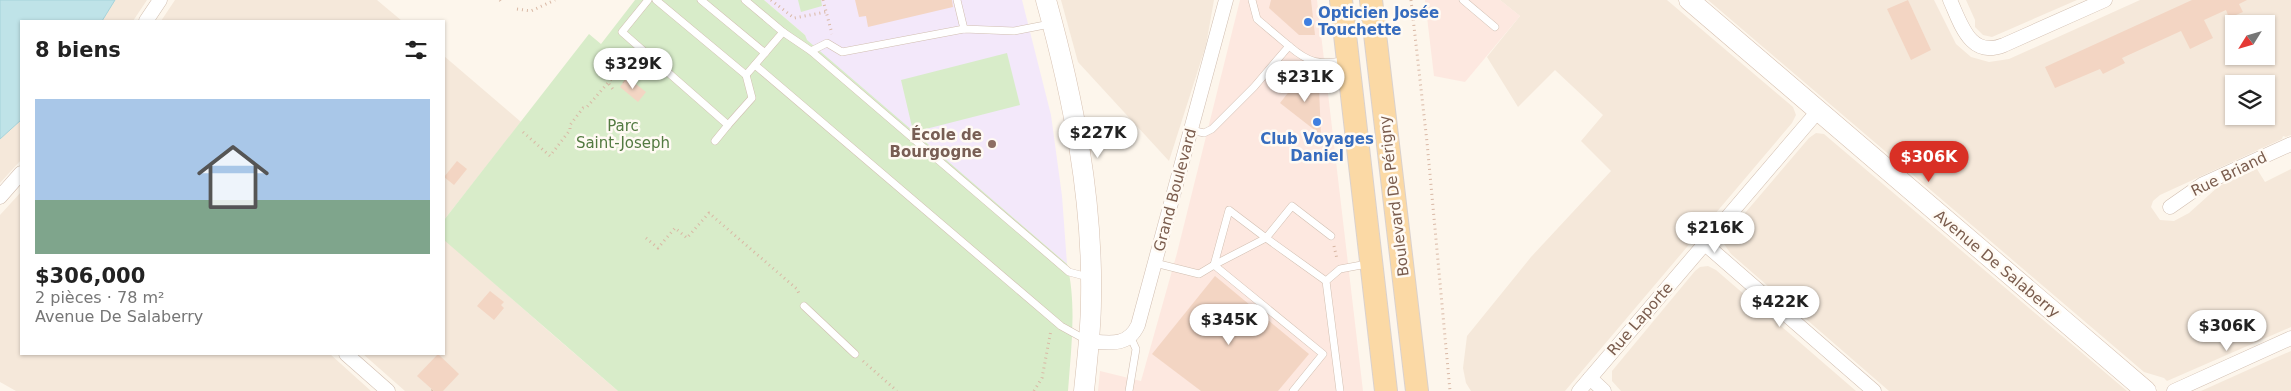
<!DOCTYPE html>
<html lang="fr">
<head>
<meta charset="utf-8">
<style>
  body { margin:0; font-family:"DejaVu Sans",sans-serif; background:#f6f6f6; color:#222; height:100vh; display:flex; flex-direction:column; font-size:19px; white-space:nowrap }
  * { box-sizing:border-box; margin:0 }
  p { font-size:16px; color:#767676 }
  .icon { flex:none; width:28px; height:28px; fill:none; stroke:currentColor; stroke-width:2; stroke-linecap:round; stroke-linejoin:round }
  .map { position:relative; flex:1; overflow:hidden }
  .panel { position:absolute; left:20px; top:20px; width:425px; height:335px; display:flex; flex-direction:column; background:#fff; border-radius:0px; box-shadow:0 1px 4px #0004 }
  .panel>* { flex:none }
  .needle { width:32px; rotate:233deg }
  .buttons { position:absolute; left:2225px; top:15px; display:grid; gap:10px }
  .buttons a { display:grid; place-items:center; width:50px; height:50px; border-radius:0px; background:#fff; box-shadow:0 1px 4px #0004; font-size:25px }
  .price { position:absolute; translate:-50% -42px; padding:0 11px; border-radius:18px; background:#fff; color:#222; font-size:16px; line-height:32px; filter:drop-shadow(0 1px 2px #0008) }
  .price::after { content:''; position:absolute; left:50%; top:30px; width:15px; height:11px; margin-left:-8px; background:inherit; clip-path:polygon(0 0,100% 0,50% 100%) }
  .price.active { background:#d93025; color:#fff }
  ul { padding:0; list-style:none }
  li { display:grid; align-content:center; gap:10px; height:265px; padding:0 15px }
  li+li { border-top:1px solid #e0e0e0 }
  li span { display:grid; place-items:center; height:155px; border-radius:0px; color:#555 }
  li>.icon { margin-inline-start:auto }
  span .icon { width:90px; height:90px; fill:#fffc; stroke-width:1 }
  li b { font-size:21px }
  h2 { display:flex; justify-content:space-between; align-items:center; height:60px; padding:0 15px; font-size:21px }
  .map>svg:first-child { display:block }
  .residential { fill:#f5e8da; fill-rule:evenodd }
  .commercial { fill:#fde8e0 }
  .education { fill:#f3e8fa }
  .green { fill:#d8ecc9 }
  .water { fill:#bfe3e8; stroke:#a5d3da }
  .building { fill:#f3d5c3 }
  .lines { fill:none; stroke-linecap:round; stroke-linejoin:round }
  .lane-casing { stroke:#d1beb0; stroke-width:8 }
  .street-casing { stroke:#d1beb0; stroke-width:15 }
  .secondary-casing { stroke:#d6c0b0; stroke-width:21 }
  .primary-casing { stroke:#dad1cd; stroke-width:24 }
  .path { stroke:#d9b8a5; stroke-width:3; stroke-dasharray:1 4; stroke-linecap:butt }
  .lane { stroke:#fff; stroke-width:7 }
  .street { stroke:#fff; stroke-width:14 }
  .secondary { stroke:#fff; stroke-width:20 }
  .primary { stroke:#fbd9a5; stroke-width:22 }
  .shop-dot { fill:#3f7fe0; stroke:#fffaf3; stroke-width:2 }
  .education-dot { fill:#8d6e63; stroke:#fffaf3; stroke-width:2 }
  .labels { text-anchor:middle; stroke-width:5; stroke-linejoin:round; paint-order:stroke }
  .shop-label { font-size:15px; font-weight:bold; fill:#366cbe; stroke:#fffaf3; text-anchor:start }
  .park-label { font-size:15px; fill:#537a41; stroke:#fffaf3 }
  .education-label { font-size:15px; font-weight:bold; fill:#785e54; stroke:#fffaf3; text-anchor:end }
  .street-label { font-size:15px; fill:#7a5c4d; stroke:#fffaf3 }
</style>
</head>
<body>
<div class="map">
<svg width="2291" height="391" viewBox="0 0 2291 391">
  <rect width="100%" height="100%" fill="#fdf6ec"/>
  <g class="residential">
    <path d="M115 0H147L133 21H102Z"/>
    <path d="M175 0H377L402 21H161Z"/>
    <path d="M1061 0H1214L1206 45 1169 161 1078 62Z"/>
    <path d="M1500 0H1667L1793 107 1796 115 1792 123 1565 391H1471L1466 383 1463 368 1467 336 1531 257 1611 171 1581 141 1603 115 1555 70 1518 107 1487 57 1520 16Z"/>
    <path d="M1708 0H1934L1956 44 1971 57 1989 62 2009 59 2140 0H2291V135L2286 137 2283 136 2282 139 2160 195 2153 201 2151 207 2160 220 2174 221 2189 213 2219 186 2257 169 2265 182 2291 169V327L2167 381 2164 378 2144 372ZM2234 24H2266V56H2234ZM2234 84H2266V116H2234Z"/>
    <path d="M1966 0H2077L1992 37 1983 35 1975 27V20Z"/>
    <path d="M444 56 521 122 444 220Z"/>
    <path d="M21 120V160L0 183V139Z"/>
    <path d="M1816 133 1824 134 1831 140 2127 391H1889L1731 254 1724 244 1728 233 1809 138Z"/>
    <path d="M21 192V354H330L371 391H16L0 382V215Z"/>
    <path d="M444 239 552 334 618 391H405L363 354H444Z"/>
    <path d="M1708 266 1716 270 1856 391H1621L1612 381V371L1695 271 1700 267Z"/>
    <path d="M2291 351V391H2201L2270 360Z"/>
  </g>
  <g class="commercial">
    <path d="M1240 0H1317L1363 391H1098L1100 371 1141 381 1177 253Z"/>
    <path d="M1425 0H1500L1520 16 1465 82 1434 76Z"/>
  </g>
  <path class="education" d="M764 0H1022L1051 115 1062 196 1067 264 806 40 805 35Z"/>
  <g class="green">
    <path d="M635 0H764L805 35 807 40 913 131 901 80 1007 53 1020 105 914 132 1067 264C1077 305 1071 349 1068 391H618L444 240V220L589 34 601 44Z"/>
    <path d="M798 0H821L822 6 801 12Z"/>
  </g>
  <path class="water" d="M0 0H115L102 21H21V120L0 139Z"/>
  <g class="building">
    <path d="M855 0H952L953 7 868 27 866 16 859 17Z"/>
    <path d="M1271 0H1311L1315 35H1299L1269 8Z"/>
    <path d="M1908 0 1931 50 1911 60 1887 9Z"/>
    <path d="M2192 0H2247L2239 4 2243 12 2229 18 2226 10 2204 20 2213 38 2190 49 2181 31 2122 58 2125 63 2103 74 2100 69 2055 88 2045 67Z"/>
    <path d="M1302 75 1319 88 1321 135 1280 103Z"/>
    <path d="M627 77 646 92 638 102 620 87Z"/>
    <path d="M457 161 467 169 454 185 444 177Z"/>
    <path d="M1215 276 1309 354 1278 391H1201L1152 354Z"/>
    <path d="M490 291 504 302 501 305 504 308 494 320 477 306Z"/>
    <path d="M438 354 459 374 443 391H434L417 376Z"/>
  </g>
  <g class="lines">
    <defs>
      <g id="lane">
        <path d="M648 0 622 32 728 125 752 98 746 75"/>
        <path d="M656 0 746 75 783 32 745 0"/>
        <path d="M701 0 765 53"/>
        <path d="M957 0 964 29"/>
        <path d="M1463 0 1495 27"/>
        <path d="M783 32 811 51 1069 272 1088 277"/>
        <path d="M1289 46C1310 64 1318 64 1345 61"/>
        <path d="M811 51 827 43 842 52 964 29 1014 31 1050 24"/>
        <path d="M755 65 1061 326 1088 341"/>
        <path d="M1191 130 1204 133 1212 129 1254 87 1289 46 1257 19 1252 0"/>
        <path d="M715 141 728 125"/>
        <path d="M1155 263 1199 274 1214 265 1323 354 1293 391"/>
        <path d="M1214 265 1229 210 1266 238 1292 206 1331 236"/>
        <path d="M1214 265 1266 238 1326 281"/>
        <path d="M804 306 855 354"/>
        <path d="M1129 391 1136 349 1130 336"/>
        <path d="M1340 391 1326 281 1340 269 1367 264"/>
      </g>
      <g id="street">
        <path d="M1950 0C1961 24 1970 59 2004 45L2105 0"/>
        <path d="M146 21 160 0"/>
        <path d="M0 197 21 173"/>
        <path d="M2170 207 2203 184 2291 144"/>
        <path d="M1705 244 1874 391"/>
        <path d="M1088 341C1109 343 1128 347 1138 325L1226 0"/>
        <path d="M346 354 388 391"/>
        <path d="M1590 378 1604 391"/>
        <path d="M1579 391 1818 111"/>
        <path d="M2174 391 2291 338"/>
      </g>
      <g id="secondary">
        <path d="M1046 0C1073 97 1093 198 1091 300 1091 330 1087 361 1084 391"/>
        <path d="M1689 0 2146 391"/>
      </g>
      <g id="primary">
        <path d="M1341 0 1386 391"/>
        <path d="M1371 0 1417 391"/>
      </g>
    </defs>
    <use href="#lane" class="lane-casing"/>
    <use href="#street" class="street-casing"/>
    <use href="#secondary" class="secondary-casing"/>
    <use href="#primary" class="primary-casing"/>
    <g class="path">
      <path d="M500 0 503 4"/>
      <path d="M771 0 794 18 826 12"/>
      <path d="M823 0 832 34"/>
      <path d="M1411 0 1427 142 1450 391"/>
      <path d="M517 9 531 11 555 0"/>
      <path d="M616 75 624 82"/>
      <path d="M609 84 615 92"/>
      <path d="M523 132 550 156 570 130V125L583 108 587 107 632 55"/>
      <path d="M646 238 658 248 675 228 687 238 709 213 797 289 800 296"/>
      <path d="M1334 246 1337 259"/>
      <path d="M863 361 897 391"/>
      <path d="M432 391 433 390"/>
      <path d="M1034 391 1042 378 1051 330"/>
    </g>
    <use href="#lane" class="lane"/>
    <use href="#street" class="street"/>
    <use href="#secondary" class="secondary"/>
    <use href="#primary" class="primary"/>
  </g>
  <g class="shop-dot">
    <circle cx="1308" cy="22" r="5"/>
    <circle cx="1317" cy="122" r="5"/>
  </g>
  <circle class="education-dot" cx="992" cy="144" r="5"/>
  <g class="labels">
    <g class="shop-label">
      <text x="1318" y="18">Opticien Josée<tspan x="1318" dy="17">Touchette</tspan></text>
      <text x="1317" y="144" text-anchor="middle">Club Voyages<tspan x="1317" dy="17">Daniel</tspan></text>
    </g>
    <g class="park-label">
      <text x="623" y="131">Parc<tspan x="623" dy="17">Saint-Joseph</tspan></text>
    </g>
    <g class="education-label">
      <text x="982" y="140">École de<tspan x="982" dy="17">Bourgogne</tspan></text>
    </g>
    <g class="street-label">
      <text transform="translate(2229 174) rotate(-26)" y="5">Rue Briand</text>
      <text transform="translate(1175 190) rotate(-75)" y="5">Grand Boulevard</text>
      <text transform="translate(1394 196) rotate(-97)" y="5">Boulevard De Périgny</text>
      <text transform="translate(1997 264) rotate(40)" y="5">Avenue De Salaberry</text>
      <text transform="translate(1640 319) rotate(-49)" y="5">Rue Laporte</text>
    </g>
  </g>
</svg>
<div class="buttons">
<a><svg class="needle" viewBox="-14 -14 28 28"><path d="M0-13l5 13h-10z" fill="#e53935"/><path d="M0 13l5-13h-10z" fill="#767676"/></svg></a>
<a><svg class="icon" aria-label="layers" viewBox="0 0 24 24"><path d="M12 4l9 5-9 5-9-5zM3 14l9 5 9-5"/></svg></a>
</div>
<b class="price" style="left:633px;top:90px">$329K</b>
<b class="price" style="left:1305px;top:103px">$231K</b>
<b class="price" style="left:1098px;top:159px">$227K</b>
<b class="price active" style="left:1929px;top:183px">$306K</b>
<b class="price" style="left:1715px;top:254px">$216K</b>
<b class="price" style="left:1780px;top:328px">$422K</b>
<b class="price" style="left:1229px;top:346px">$345K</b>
<b class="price" style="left:2227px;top:352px">$306K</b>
<section class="panel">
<h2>8 biens<svg class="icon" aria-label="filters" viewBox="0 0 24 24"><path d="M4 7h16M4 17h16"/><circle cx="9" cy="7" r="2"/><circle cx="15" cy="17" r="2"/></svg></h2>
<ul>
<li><span style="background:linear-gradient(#a9c7e8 65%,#7fa58c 0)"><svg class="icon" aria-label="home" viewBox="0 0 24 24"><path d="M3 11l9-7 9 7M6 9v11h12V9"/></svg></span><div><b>$306,000</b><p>2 pièces · 78 m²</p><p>Avenue De Salaberry</p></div></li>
</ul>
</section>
</div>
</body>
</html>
